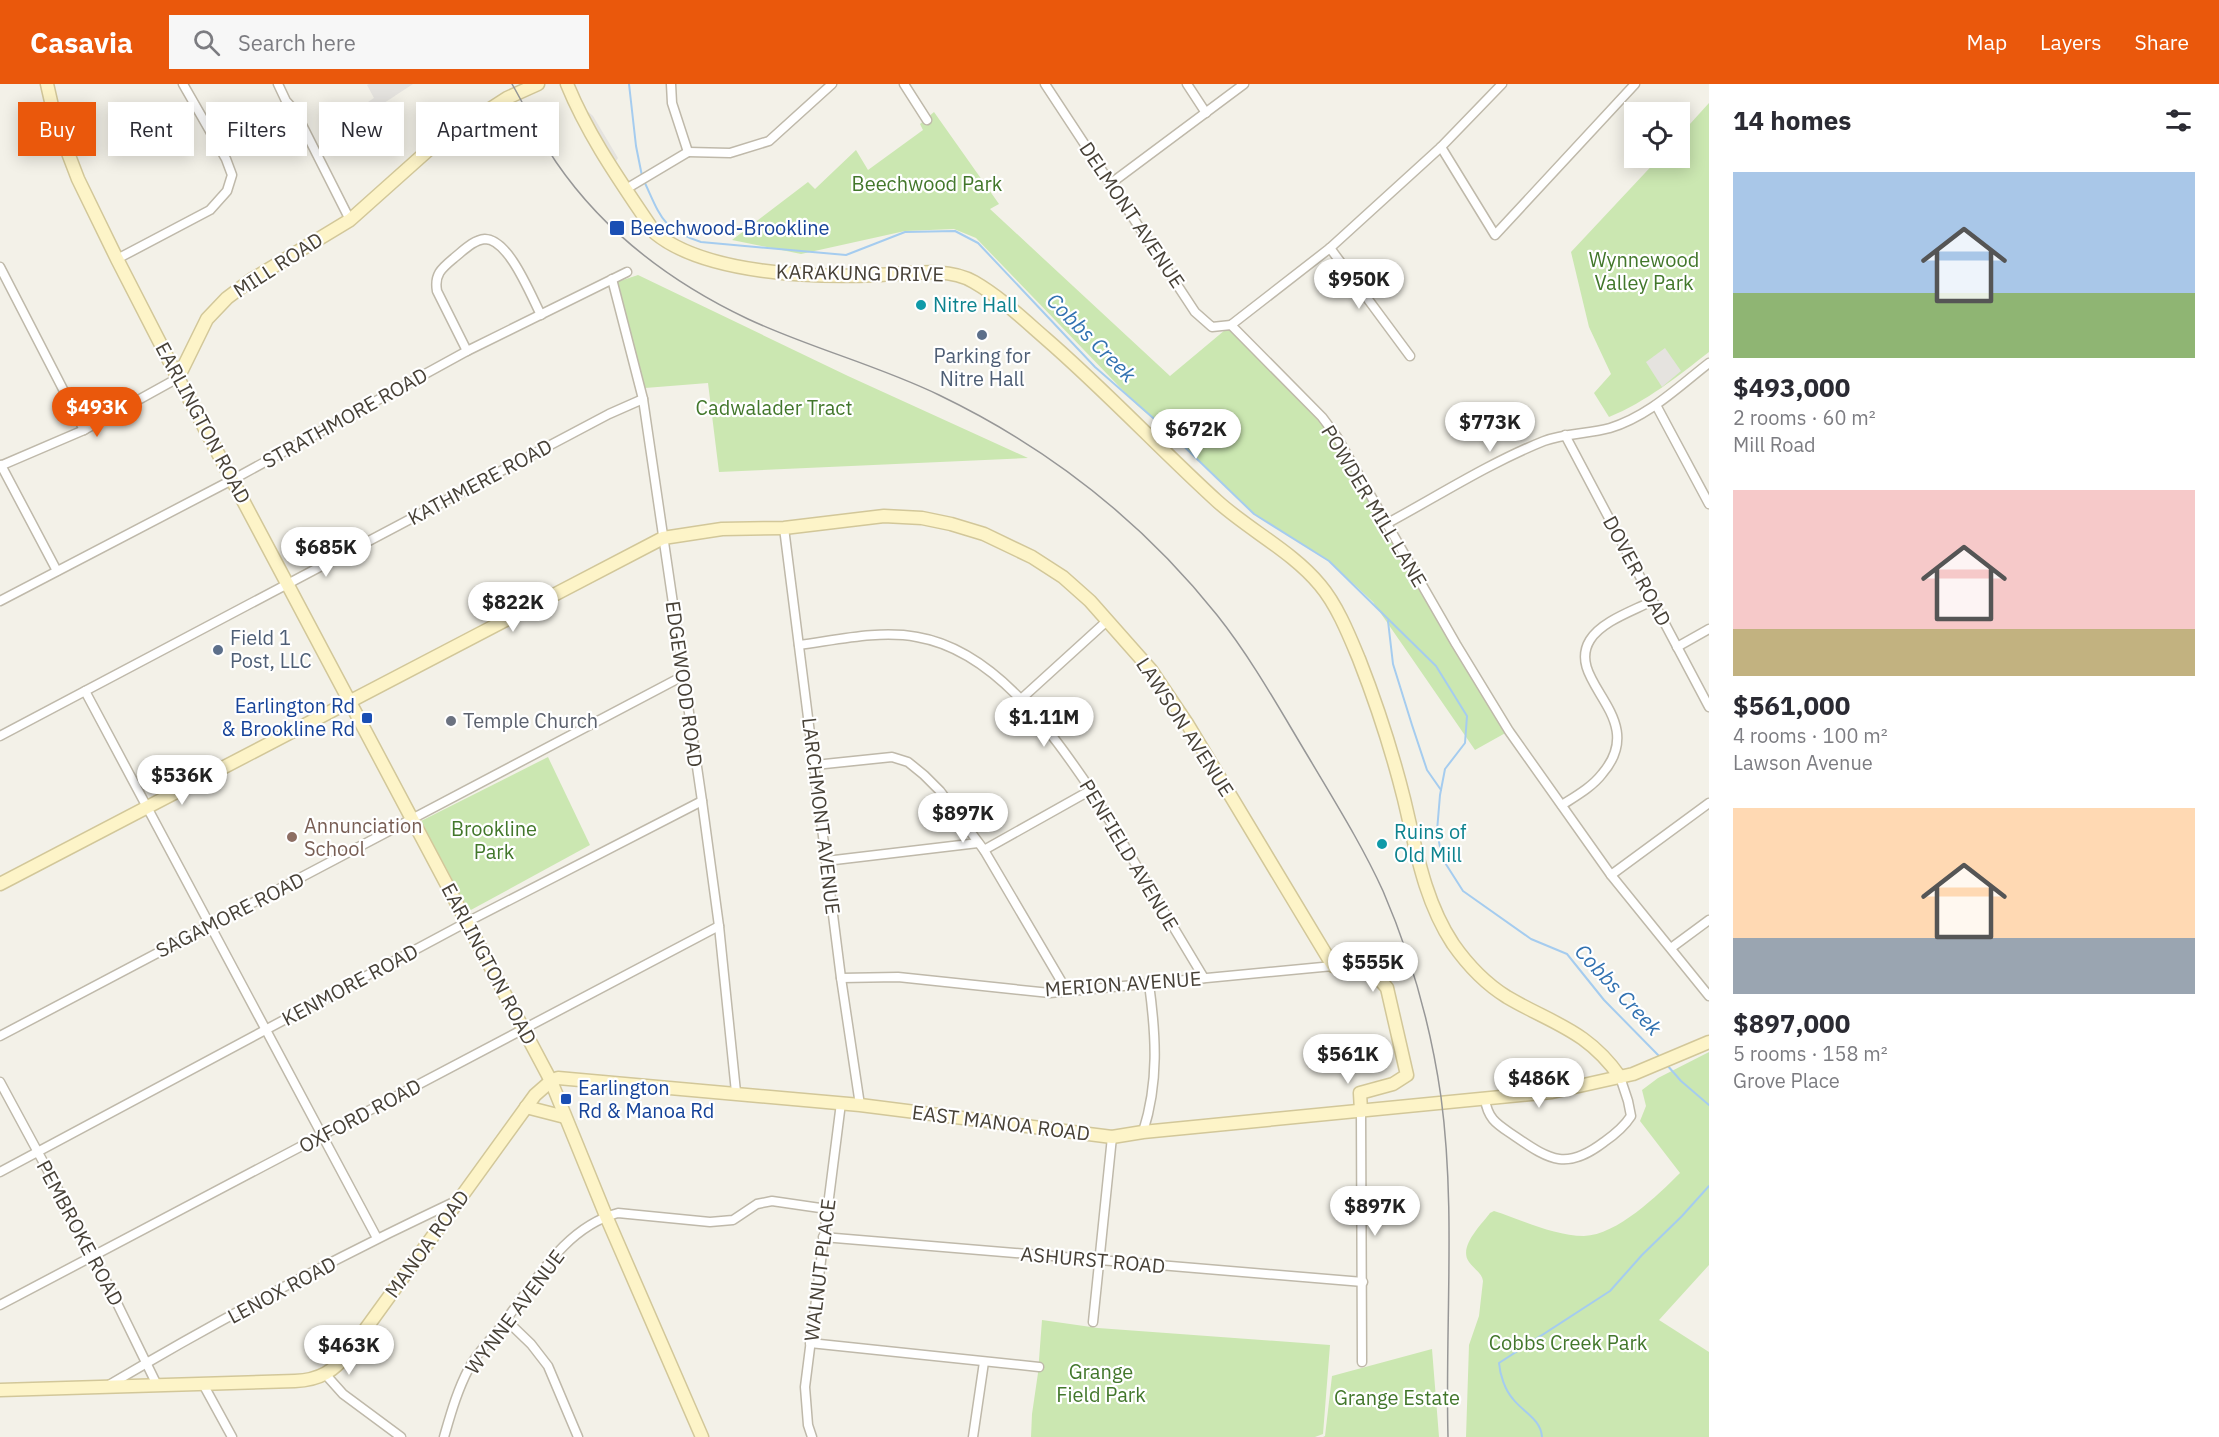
<!DOCTYPE html>
<html lang="en">
<head>
<meta charset="utf-8">
<style>
  body { margin:0; font-family:"IBM Plex Sans",sans-serif; background:#f7f7f7; color:#2b2b33; height:100vh; display:flex; flex-direction:column; font-size:22px; white-space:nowrap }
  * { box-sizing:border-box; margin:0 }
  p { font-size:20px; color:#7c7c81 }
  .icon { flex:none; width:33px; height:33px; fill:none; stroke:currentColor; stroke-width:2; stroke-linecap:round; stroke-linejoin:round }
  .map { position:relative; flex:1; overflow:hidden }
  .side { display:flex; flex-direction:column; background:#fff; width:510px }
  .side>* { flex:none }
  .top-card { position:absolute; left:18px; top:18px; width:570px; height:54px; display:flex; gap:12px }
  .controls { position:absolute; left:1624px; top:18px; display:grid; gap:12px }
  .controls a { display:grid; place-items:center; width:66px; height:66px; border-radius:0px; background:#fff; box-shadow:0 3px 15px #0003; font-size:30px }
  .price { position:absolute; translate:-50% -51px; padding:0 14px; border-radius:21px; background:#fff; color:#222; font-size:20px; line-height:39px; filter:drop-shadow(0 2px 3px #0008) }
  .price::after { content:''; position:absolute; left:50%; top:36px; width:18px; height:14px; margin-left:-9px; background:inherit; clip-path:polygon(0 0,100% 0,50% 100%) }
  .price.current { background:#ea580c; color:#fff }
  ul { padding:0; list-style:none }
  li { display:grid; align-content:center; gap:12px; height:318px; padding:0 24px }
  li span { display:grid; place-items:center; height:186px; border-radius:0px; color:#555 }
  li>.icon { margin-inline-start:auto }
  span .icon { width:108px; height:108px; fill:#fffc; stroke-width:1 }
  li b { font-size:26px }
  h2 { display:flex; justify-content:space-between; align-items:center; height:72px; padding:0 24px; font-size:26px }
  .chip { padding:0 21px; border-radius:0px; background:#fff; box-shadow:0 3px 15px #0003; font-size:21px; line-height:54px }
  .chip.current { background:#ea580c; color:#fff }
  header { display:flex; align-items:center; gap:36px; box-sizing:border-box; height:84px; padding:0 30px; background:#ea580c; color:#fff }
  header strong { font-size:28px }
  nav { display:flex; gap:33px; margin-inline-start:auto; font-size:21px }
  .search { width:420px; height:54px; background:#f7f7f7; display:flex; align-items:center; gap:15px; box-sizing:border-box; padding:0 21px; border-radius:0px; color:#7c7c81; font-size:22px }
  main { display:flex; flex:1; min-height:0 }
  .map>svg:first-child { display:block }
  .green { fill:#cbe7b1 }
  .parking { fill:#e5e3df }
  .lines { fill:none; stroke-linecap:round; stroke-linejoin:round }
  .stream { stroke:#a5ccef; stroke-width:2 }
  .street-casing { stroke:#bfb9aa; stroke-width:11 }
  .secondary-casing { stroke:#d2c799; stroke-width:15 }
  .street { stroke:#fff; stroke-width:8 }
  .secondary { stroke:#fdf4c8; stroke-width:12 }
  .tram { stroke:#979797; stroke-width:1.5 }
  .transit-dot { fill:#1a4fb4; stroke:#fff; stroke-width:2 }
  .culture-dot { fill:#0f9aa8; stroke:#fff; stroke-width:2 }
  .service-dot { fill:#5c6f8a; stroke:#fff; stroke-width:2 }
  .worship-dot { fill:#6b7280; stroke:#fff; stroke-width:2 }
  .education-dot { fill:#8d6e63; stroke:#fff; stroke-width:2 }
  .labels { text-anchor:middle; stroke-width:4.5; stroke-linejoin:round; paint-order:stroke }
  .park-label { font-size:20px; fill:#42772b; stroke:#fff }
  .street-label { font-size:20px; fill:#474137; stroke:#fff }
  .transit-label { font-size:20px; fill:#164399; stroke:#fff; text-anchor:start }
  .culture-label { font-size:20px; fill:#0d838f; stroke:#fff; text-anchor:start }
  .service-label { font-size:20px; fill:#4e5e75; stroke:#fff }
  .worship-label { font-size:20px; fill:#5b616d; stroke:#fff; text-anchor:start }
  .education-label { font-size:20px; fill:#785e54; stroke:#fff; text-anchor:start }
  .water-label { font-size:21px; font-style:italic; fill:#3272b1; stroke:#fff }
</style>
</head>
<body>
<header>
<strong>Casavia</strong>
<div class="search"><svg class="icon" aria-label="search" viewBox="0 0 24 24"><circle cx="10" cy="10" r="6"/><path d="M15 15l6 6"/></svg>Search here</div>
<nav><a>Map</a><a>Layers</a><a>Share</a></nav>
</header>
<main>
<div class="map">
<svg width="1709" height="1353" viewBox="0 0 1709 1353">
  <rect width="100%" height="100%" fill="#f3f1e8"/>
  <g class="green">
    <path d="M1709 19V268C1678 292 1646 318 1609 333L1594 309 1611 290 1589 243 1571 168 1659 74H1680V51Z"/>
    <path d="M934 28 999 120 990 125 1170 292 1231 241 1322 333 1509 647 1475 666 1373 518 1329 477 1254 430 1187 365 1137 321 976 154 954 145 905 147 801 170 732 156 808 98 815 105 856 66 868 86 923 46 920 40Z"/>
    <path d="M638 191 848 292 1028 374 719 388 708 299 645 304 617 198Z"/>
    <path d="M548 673 590 761 469 827 421 737Z"/>
    <path d="M1709 968V1181L1659 1236 1709 1268V1353H1466L1469 1261 1479 1232 1483 1197C1482 1189 1474 1185 1469 1178 1458 1163 1481 1141 1490 1129L1494 1127C1522 1136 1554 1152 1584 1152 1617 1151 1658 1111 1680 1089L1640 1037 1646 1022 1642 1006 1658 994Z"/>
    <path d="M1042 1236 1098 1244 1330 1261 1323 1350 1315 1353H1031L1032 1330 1038 1289Z"/>
    <path d="M1432 1265 1439 1353H1323L1325 1352 1332 1292Z"/>
  </g>
  <g class="parking">
    <path d="M369 0H413L352 40 347 32 374 14 367 1Z"/>
    <path d="M583 23 593 32 618 74 614 80Z"/>
    <path d="M1665 264 1681 287 1662 303 1646 278Z"/>
  </g>
  <g class="lines">
    <g class="stream">
      <path d="M629 0 636 62 642 92"/>
      <path d="M644 97C660 131 662 146 701 158L846 171 905 148 955 147 978 159 1095 283 1168 347 1254 430 1329 477 1436 582 1467 632 1465 659 1445 685 1440 711 1437 747 1442 774 1463 807 1531 855 1567 870 1604 916 1661 974"/>
      <path d="M1388 537 1393 580 1412 641 1427 686 1441 706"/>
      <path d="M1667 981 1681 997 1709 1021"/>
      <path d="M1542 1353C1541 1335 1523 1328 1513 1315 1505 1306 1500 1291 1499 1279L1610 1207 1642 1171 1682 1132 1709 1102"/>
    </g>
    <defs>
      <g id="street">
        <path d="M278 0 286 17 295 27 350 136"/>
        <path d="M671 0 672 19 688 68"/>
        <path d="M904 0 927 36"/>
        <path d="M1045 0 1195 228 1212 243 1231 241"/>
        <path d="M1187 0 1206 29"/>
        <path d="M1441 63 1495 151 1635 0"/>
        <path d="M688 68 730 69 769 57 832 0"/>
        <path d="M1110 100 1244 0"/>
        <path d="M626 105 688 68"/>
        <path d="M1330 164 1410 272"/>
        <path d="M117 175 210 126 227 107 232 91 226 75 183 0"/>
        <path d="M0 183 84 346"/>
        <path d="M612 195 643 315 702 717 719 842 736 1008"/>
        <path d="M1231 241 1322 333 1337 353 1456 560 1509 647 1611 791 1709 912"/>
        <path d="M1231 241 1330 164 1441 63 1502 0"/>
        <path d="M467 267 437 207C434 190 442 184 454 174 463 167 473 156 485 155 509 155 531 212 541 231"/>
        <path d="M1656 321 1709 420"/>
        <path d="M1565 351 1709 623"/>
        <path d="M1 381 57 487"/>
        <path d="M0 382 84 346 178 294"/>
        <path d="M1386 440C1438 412 1489 379 1544 357 1565 349 1589 350 1610 344 1649 332 1678 303 1709 279"/>
        <path d="M784 444 841 894 860 1021"/>
        <path d="M0 517 232 396 467 267 627 188"/>
        <path d="M799 561C837 556 879 546 917 553 994 566 1050 646 1091 706L1204 894"/>
        <path d="M1677 563 1709 545"/>
        <path d="M85 607 377 1154"/>
        <path d="M1020 616 1108 536"/>
        <path d="M0 652 609 330 643 315"/>
        <path d="M815 681 892 673 908 678 924 691 940 707 984 766 1067 907"/>
        <path d="M1562 721C1576 712 1592 703 1602 690 1651 633 1564 598 1590 556 1602 537 1633 527 1652 517"/>
        <path d="M984 766 1091 706"/>
        <path d="M826 777 978 759"/>
        <path d="M1611 791 1709 719"/>
        <path d="M1671 864 1709 836"/>
        <path d="M841 894 898 893 1050 909 1333 882"/>
        <path d="M0 952C227 830 455 711 683 592"/>
        <path d="M0 998 94 1172 157 1301"/>
        <path d="M1485 1015C1488 1037 1499 1041 1516 1053 1551 1077 1567 1086 1604 1058 1614 1051 1624 1043 1631 1032L1628 1017 1620 993"/>
        <path d="M1361 1027 1362 1278"/>
        <path d="M1143 1048C1159 998 1156 951 1149 900"/>
        <path d="M0 1088 467 838 702 717"/>
        <path d="M823 1153 1363 1198"/>
        <path d="M0 1221 719 842"/>
        <path d="M506 1236 531 1260 548 1282 578 1353"/>
        <path d="M1093 1238 1112 1053"/>
        <path d="M810 1259 1039 1283"/>
        <path d="M326 1291 343 1310 401 1353"/>
        <path d="M203 1300 232 1353"/>
        <path d="M109 1301C222 1234 339 1172 458 1116"/>
        <path d="M444 1353C451 1329 457 1307 469 1284 478 1267 494 1253 505 1237 536 1197 565 1143 618 1129L710 1138 733 1136 757 1120 772 1117 827 1125"/>
        <path d="M812 1353 808 1341 805 1303 841 1019"/>
        <path d="M973 1353 984 1278"/>
      </g>
      <g id="secondary">
        <path d="M47 0 55 35 78 95 117 175 178 294 551 997 606 1132 702 1353"/>
        <path d="M567 0C589 54 623 101 655 149 705 190 814 194 877 191 907 190 947 182 974 198 1000 213 1022 234 1045 254 1105 306 1159 364 1217 417 1249 446 1293 468 1320 501 1337 521 1349 551 1359 575 1377 621 1392 667 1404 715 1416 765 1424 816 1453 860 1467 880 1486 900 1507 913 1553 940 1587 946 1620 993"/>
        <path d="M178 294 207 235 227 214 251 196 350 136 434 61 507 14 538 0"/>
        <path d="M0 800 663 454 722 445 784 444 884 432 922 434 951 440 984 450 1032 473 1063 493 1090 517 1151 586 1188 641 1333 882C1358 884 1371 883 1387 904L1407 991 1393 1000 1360 1009 1361 1027"/>
        <path d="M526 1023 565 1033"/>
        <path d="M0 1306 295 1297C320 1296 334 1287 349 1268L535 1011 551 997 558 994 860 1021 1112 1053 1143 1048 1552 1008 1633 990 1709 958"/>
      </g>
    </defs>
    <use href="#street" class="street-casing"/>
    <use href="#secondary" class="secondary-casing"/>
    <use href="#street" class="street"/>
    <use href="#secondary" class="secondary"/>
    <path class="tram" d="M512 0C527 26 539 53 556 78 604 148 672 199 748 235 810 264 877 281 939 311 1047 363 1142 437 1217 531 1252 575 1280 626 1309 674 1335 718 1362 761 1383 807 1411 872 1431 943 1441 1013 1456 1125 1445 1240 1448 1353"/>
  </g>
  <g class="transit-dot">
    <rect x="609" y="136" width="16" height="16" rx="3"/>
    <rect x="361" y="628" width="12" height="12" rx="3"/>
    <rect x="560" y="1009" width="12" height="12" rx="3"/>
  </g>
  <g class="culture-dot">
    <circle cx="921" cy="221" r="6"/>
    <circle cx="1382" cy="760" r="6"/>
  </g>
  <g class="service-dot">
    <circle cx="982" cy="251" r="6"/>
    <circle cx="218" cy="566" r="6"/>
  </g>
  <circle class="worship-dot" cx="451" cy="637" r="6"/>
  <circle class="education-dot" cx="292" cy="753" r="6"/>
  <g class="labels">
    <g class="park-label">
      <text x="927" y="107">Beechwood Park</text>
      <text x="1644" y="183">Wynnewood<tspan x="1644" dy="23">Valley Park</tspan></text>
      <text x="774" y="331">Cadwalader Tract</text>
      <text x="494" y="752">Brookline<tspan x="494" dy="23">Park</tspan></text>
      <text x="1568" y="1266">Cobbs Creek Park</text>
      <text x="1101" y="1295">Grange<tspan x="1101" dy="23">Field Park</tspan></text>
      <text x="1397" y="1321">Grange Estate</text>
    </g>
    <g class="street-label">
      <text transform="translate(1132 131) rotate(56)" y="7">DELMONT AVENUE</text>
      <text transform="translate(278 181) rotate(-33)" y="7">MILL ROAD</text>
      <text transform="translate(860 189) rotate(1)" y="7">KARAKUNG DRIVE</text>
      <text transform="translate(345 334) rotate(-29)" y="7">STRATHMORE ROAD</text>
      <text transform="translate(203 339) rotate(62)" y="7">EARLINGTON ROAD</text>
      <text transform="translate(480 398) rotate(-28)" y="7">KATHMERE ROAD</text>
      <text transform="translate(1374 422) rotate(59)" y="7">POWDER MILL LANE</text>
      <text transform="translate(1637 487) rotate(62)" y="7">DOVER ROAD</text>
      <text transform="translate(684 600) rotate(82)" y="7">EDGEWOOD ROAD</text>
      <text transform="translate(1185 643) rotate(57)" y="7">LAWSON AVENUE</text>
      <text transform="translate(821 732) rotate(83)" y="7">LARCHMONT AVENUE</text>
      <text transform="translate(1129 771) rotate(59)" y="7">PENFIELD AVENUE</text>
      <text transform="translate(230 831) rotate(-27)" y="7">SAGAMORE ROAD</text>
      <text transform="translate(489 880) rotate(62)" y="7">EARLINGTON ROAD</text>
      <text transform="translate(1123 900) rotate(-4)" y="7">MERION AVENUE</text>
      <text transform="translate(350 901) rotate(-28)" y="7">KENMORE ROAD</text>
      <text transform="translate(360 1032) rotate(-28)" y="7">OXFORD ROAD</text>
      <text transform="translate(1001 1039) rotate(7)" y="7">EAST MANOA ROAD</text>
      <text transform="translate(80 1149) rotate(62)" y="7">PEMBROKE ROAD</text>
      <text transform="translate(427 1160) rotate(-54)" y="7">MANOA ROAD</text>
      <text transform="translate(1093 1176) rotate(5)" y="7">ASHURST ROAD</text>
      <text transform="translate(820 1186) rotate(-83)" y="7">WALNUT PLACE</text>
      <text transform="translate(282 1206) rotate(-28)" y="7">LENOX ROAD</text>
      <text transform="translate(515 1228) rotate(-53)" y="7">WYNNE AVENUE</text>
    </g>
    <g class="transit-label">
      <text x="630" y="151">Beechwood-Brookline</text>
      <text x="355" y="629" text-anchor="end">Earlington Rd<tspan x="355" dy="23">&amp; Brookline Rd</tspan></text>
      <text x="578" y="1011">Earlington<tspan x="578" dy="23">Rd &amp; Manoa Rd</tspan></text>
    </g>
    <g class="culture-label">
      <text x="933" y="228">Nitre Hall</text>
      <text x="1394" y="755">Ruins of<tspan x="1394" dy="23">Old Mill</tspan></text>
    </g>
    <g class="service-label">
      <text x="982" y="279">Parking for<tspan x="982" dy="23">Nitre Hall</tspan></text>
      <text x="230" y="561" text-anchor="start">Field 1<tspan x="230" dy="23">Post, LLC</tspan></text>
    </g>
    <g class="worship-label">
      <text x="463" y="644">Temple Church</text>
    </g>
    <g class="education-label">
      <text x="304" y="749">Annunciation<tspan x="304" dy="23">School</tspan></text>
    </g>
    <g class="water-label">
      <text transform="translate(1091 254) rotate(45)" y="7">Cobbs Creek</text>
      <text transform="translate(1618 906) rotate(47)" y="7">Cobbs Creek</text>
    </g>
  </g>
</svg>
<div class="controls">
<a><svg class="icon" aria-label="locate" viewBox="0 0 24 24"><circle cx="12" cy="12" r="6"/><path d="M12 2v4M12 18v4M2 12h4M18 12h4"/></svg></a>
</div>
<b class="price" style="left:1359px;top:226px">$950K</b>
<b class="price current" style="left:97px;top:354px">$493K</b>
<b class="price" style="left:1490px;top:369px">$773K</b>
<b class="price" style="left:1196px;top:376px">$672K</b>
<b class="price" style="left:326px;top:494px">$685K</b>
<b class="price" style="left:513px;top:549px">$822K</b>
<b class="price" style="left:1044px;top:664px">$1.11M</b>
<b class="price" style="left:182px;top:722px">$536K</b>
<b class="price" style="left:963px;top:760px">$897K</b>
<b class="price" style="left:1373px;top:909px">$555K</b>
<b class="price" style="left:1348px;top:1001px">$561K</b>
<b class="price" style="left:1539px;top:1025px">$486K</b>
<b class="price" style="left:1375px;top:1153px">$897K</b>
<b class="price" style="left:349px;top:1292px">$463K</b>
<div class="top-card">
<a class="chip current">Buy</a>
<a class="chip">Rent</a>
<a class="chip">Filters</a>
<a class="chip">New</a>
<a class="chip">Apartment</a>
</div>
</div>
<section class="side">
<h2>14 homes<svg class="icon" aria-label="filters" viewBox="0 0 24 24"><path d="M4 7h16M4 17h16"/><circle cx="9" cy="7" r="2"/><circle cx="15" cy="17" r="2"/></svg></h2>
<ul>
<li><span style="background:linear-gradient(#a9c7e8 65%,#8fb573 0)"><svg class="icon" aria-label="home" viewBox="0 0 24 24"><path d="M3 11l9-7 9 7M6 9v11h12V9"/></svg></span><div><b>$493,000</b><p>2 rooms · 60 m²</p><p>Mill Road</p></div></li>
<li><span style="background:linear-gradient(#f6c9c9 75%,#c2b280 0)"><svg class="icon" aria-label="home" viewBox="0 0 24 24"><path d="M3 11l9-7 9 7M6 9v11h12V9"/></svg></span><div><b>$561,000</b><p>4 rooms · 100 m²</p><p>Lawson Avenue</p></div></li>
<li><span style="background:linear-gradient(#ffd9b3 70%,#9aa5b1 0)"><svg class="icon" aria-label="home" viewBox="0 0 24 24"><path d="M3 11l9-7 9 7M6 9v11h12V9"/></svg></span><div><b>$897,000</b><p>5 rooms · 158 m²</p><p>Grove Place</p></div></li>
</ul>
</section>
</main>
</body>
</html>
